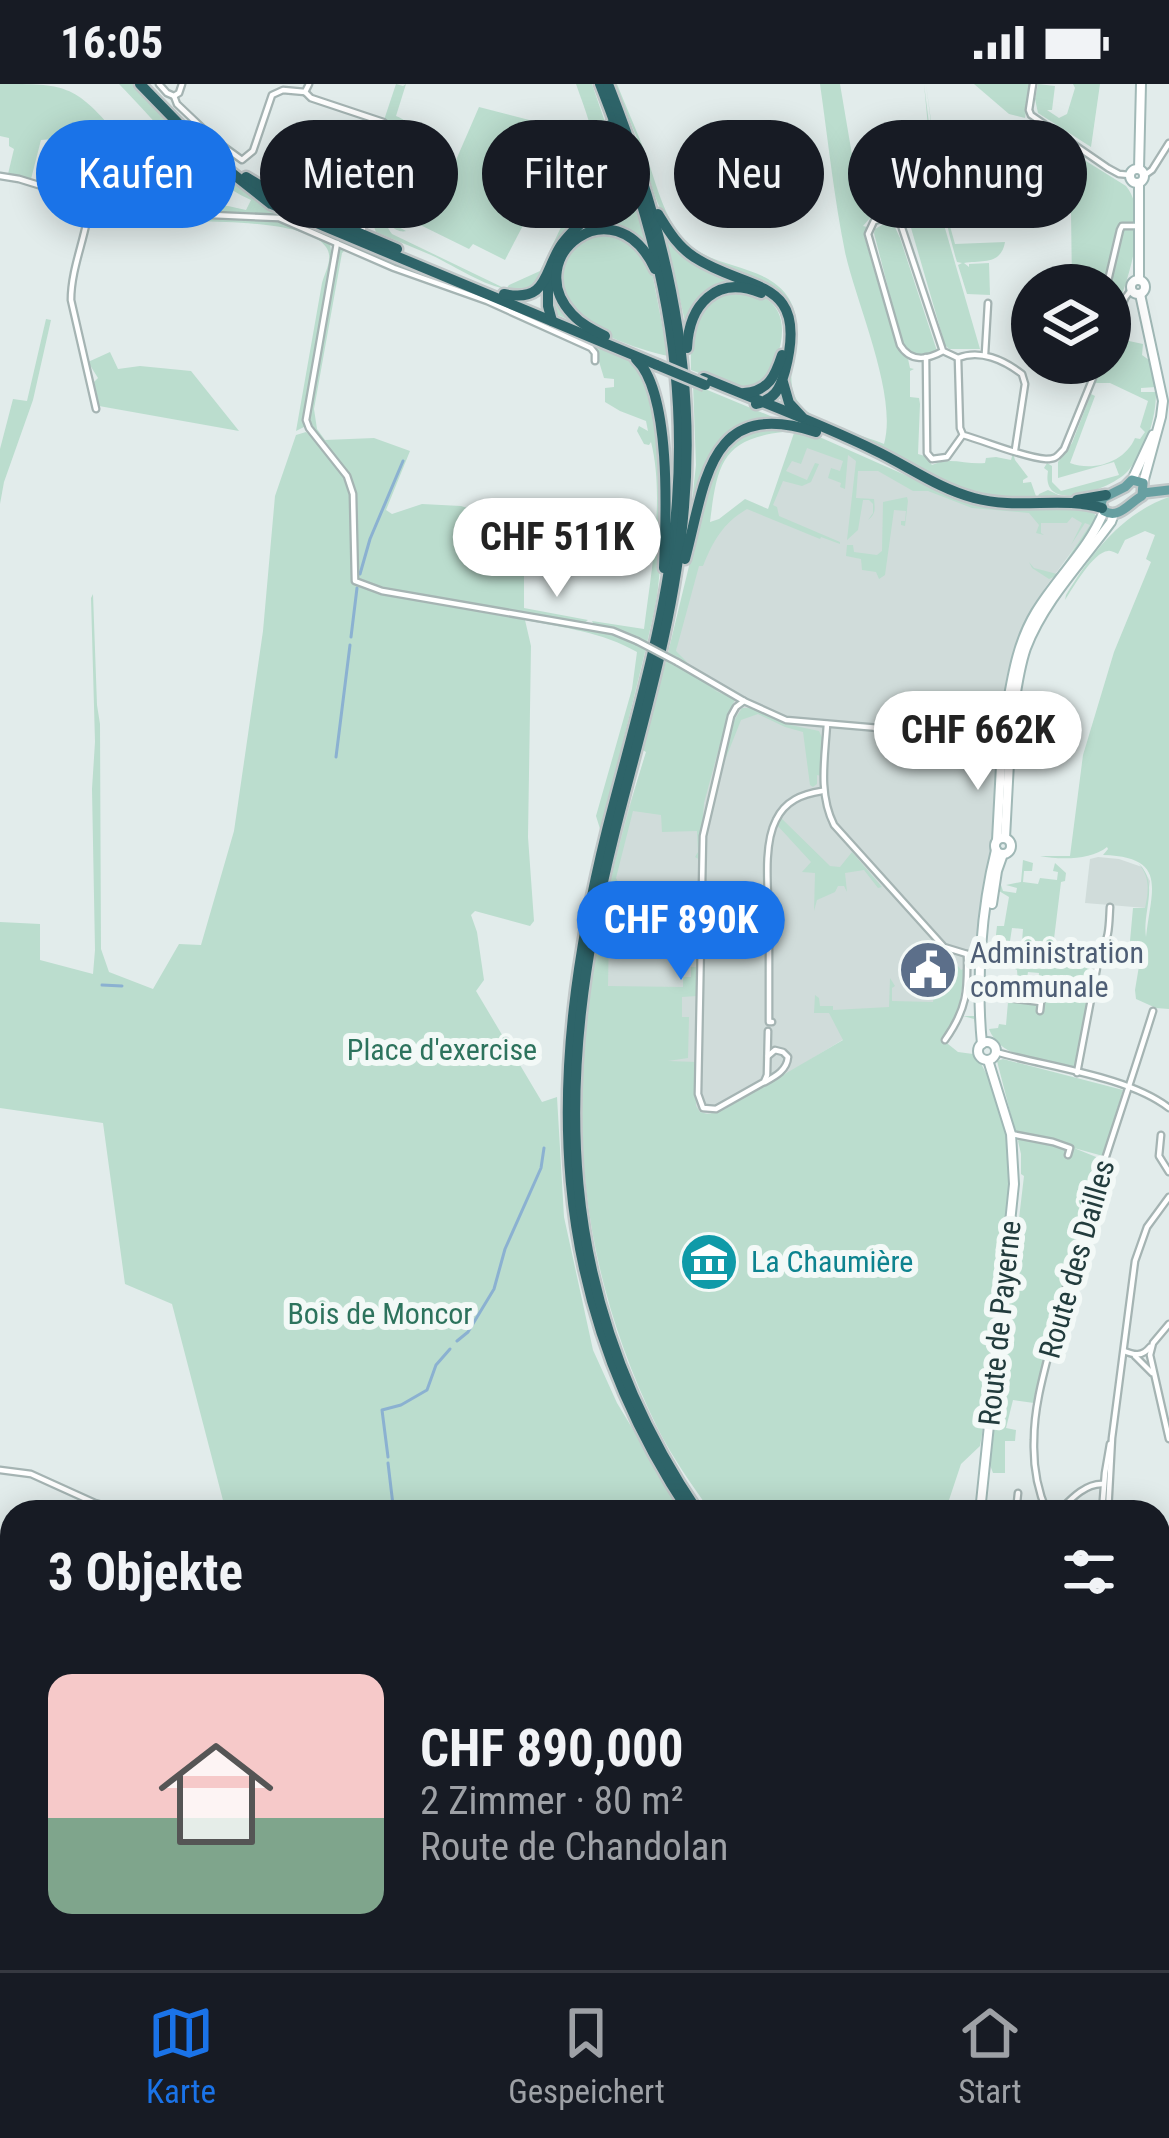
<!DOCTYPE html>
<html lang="de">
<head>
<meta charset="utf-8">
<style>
  body { margin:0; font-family:"Roboto Condensed",sans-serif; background:#242831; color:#f1f3f6; height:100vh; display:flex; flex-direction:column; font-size:45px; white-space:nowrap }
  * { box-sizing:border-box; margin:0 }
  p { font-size:39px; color:#9ea1a6 }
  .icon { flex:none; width:66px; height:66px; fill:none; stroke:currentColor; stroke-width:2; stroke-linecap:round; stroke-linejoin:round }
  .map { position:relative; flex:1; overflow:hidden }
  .panel { position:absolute; left:0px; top:1416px; width:1170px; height:471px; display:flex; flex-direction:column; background:#171b24; border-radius:36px 36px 0 0; box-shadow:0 6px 30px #0003 }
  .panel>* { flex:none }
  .top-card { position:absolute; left:36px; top:36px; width:1098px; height:108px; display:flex; gap:24px }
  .fabs { position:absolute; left:1011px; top:180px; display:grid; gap:24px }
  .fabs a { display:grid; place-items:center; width:120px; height:120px; border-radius:50%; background:#171b24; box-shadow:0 6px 30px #0003; font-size:60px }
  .price { position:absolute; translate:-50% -102px; padding:0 27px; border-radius:42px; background:#fff; color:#222; font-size:39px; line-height:78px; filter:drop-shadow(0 3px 6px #0008) }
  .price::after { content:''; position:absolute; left:50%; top:72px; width:36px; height:27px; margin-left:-18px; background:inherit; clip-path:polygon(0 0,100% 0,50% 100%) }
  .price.selected { background:#1a73e8; color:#fff }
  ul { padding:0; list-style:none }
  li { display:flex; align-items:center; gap:36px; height:300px; padding:0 48px }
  li span { display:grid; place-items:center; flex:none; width:336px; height:240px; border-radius:24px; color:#555 }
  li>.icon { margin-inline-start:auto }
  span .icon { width:144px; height:144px; fill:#fffc; stroke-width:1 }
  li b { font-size:51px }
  h2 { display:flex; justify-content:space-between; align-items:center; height:144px; padding:0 48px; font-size:51px }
  .pill { padding:0 42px; border-radius:54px; background:#171b24; box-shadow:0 6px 30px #0003; font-size:42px; line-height:108px }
  .pill.selected { background:#1a73e8; color:#fff }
  .status { display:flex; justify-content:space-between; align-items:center; height:84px; padding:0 60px; background:#171b24; direction:ltr }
  .status svg { height:33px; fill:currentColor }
  .tabs { display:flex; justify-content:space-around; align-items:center; height:168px; border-top:3px solid #363941; background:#171b24; font-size:33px; color:#9ea1a6 }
  .tabs a { display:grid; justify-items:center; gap:6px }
  .tabs .selected { color:#1a73e8 }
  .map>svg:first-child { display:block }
  .built { fill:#d0dcda }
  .green { fill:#bbddce; fill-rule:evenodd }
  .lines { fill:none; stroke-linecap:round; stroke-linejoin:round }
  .stream { stroke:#8bb1d1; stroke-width:3 }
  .street-casing { stroke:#a5b4b3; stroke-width:9 }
  .secondary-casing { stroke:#a0b8b6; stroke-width:12 }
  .primary-casing { stroke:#c1c8c9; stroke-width:14 }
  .highway-casing { stroke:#c1c8c9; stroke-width:15 }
  .street { stroke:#fff; stroke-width:4.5 }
  .secondary { stroke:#fff; stroke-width:8 }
  .primary { stroke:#679fa1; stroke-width:9 }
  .highway { stroke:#2e6469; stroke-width:10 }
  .rail-casing { stroke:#5d7878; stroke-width:8 }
  .rail { stroke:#f3f9f7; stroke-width:3; stroke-dasharray:9; stroke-linecap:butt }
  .street-bridge-casing { stroke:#a5b4b3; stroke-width:9; stroke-linecap:butt }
  .highway-bridge-casing { stroke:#c1c8c9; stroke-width:15; stroke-linecap:butt }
  .street-bridge { stroke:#fff; stroke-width:4.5 }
  .highway-bridge { stroke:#2e6469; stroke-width:10 }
  .labels { text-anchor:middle; stroke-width:12; stroke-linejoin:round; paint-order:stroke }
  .service-label { font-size:30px; fill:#4e5e75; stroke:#f3f9f7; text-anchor:start }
  .park-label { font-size:30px; fill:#2d735d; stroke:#f3f9f7 }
  .street-label { font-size:30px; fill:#223c3d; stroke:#f3f9f7 }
  .culture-label { font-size:30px; fill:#0d838f; stroke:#f3f9f7; text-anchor:start }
</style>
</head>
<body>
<div class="status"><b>16:05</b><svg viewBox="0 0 49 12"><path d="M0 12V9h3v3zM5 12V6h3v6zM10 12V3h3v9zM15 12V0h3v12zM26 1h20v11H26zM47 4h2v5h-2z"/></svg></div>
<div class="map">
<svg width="1169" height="1886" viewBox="0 0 1169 1886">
  <rect width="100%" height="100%" fill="#e2eceb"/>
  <g class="built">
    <path d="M797 347 891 389 1034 427 1082 424 1092 440 1045 504 1019 555 1011 581 1002 634 983 853 942 952 844 955 780 994 709 1030 700 1028 583 954 599 840 618 757 675 579 680 521 710 456 742 421 770 426Z"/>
    <path d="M1098 773 1119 775 1142 783 1150 797 1146 824 1085 819 1090 775Z"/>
  </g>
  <g class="green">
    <path d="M0 0C65 0 74 0 116 49L41 56 31 95 8 90 14 65 9 62V54L0 52Z"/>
    <path d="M119 0H133L194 64 268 122 629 274C632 277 639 283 642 287 666 329 664 455 658 504 656 522 651 541 647 559L617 545 594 541 592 537 644 545C651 489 665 413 651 358L649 361 644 360 637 347 639 342 648 347 646 337 620 327 605 318V304L614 303V295L604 294 597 271 598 266 487 215 370 173 304 141 280 133 126 125 136 120 228 122 246 126 251 116C198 92 159 41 119 0Z"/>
    <path d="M396 0 403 2 406 0 396 32C413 39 416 48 421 65L453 83 479 23 572 47 505 176 473 160 469 165 400 131 393 140 406 147 410 146C402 149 396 147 390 141L398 130 395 129 388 135V127L413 59 412 53 411 55 401 40 391 41 392 37 388 40 384 36Z"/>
    <path d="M576 0H592L608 47 611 69 604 104 532 207C491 209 467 188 431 171 413 163 394 156 376 148 366 126 384 92 392 70L397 62 402 61 404 68C395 93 373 127 392 150L506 205 509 201 540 187 563 139 557 122 563 113 557 114 547 108 558 83 561 82 572 87 564 108 584 119C608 79 590 40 576 0Z"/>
    <path d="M614 0H617C626 23 636 45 645 68 657 100 665 144 695 165 722 184 764 183 785 209 817 249 768 298 808 328 826 342 862 351 884 360 898 311 856 219 845 168 834 113 828 56 820 0H840L859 112 933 96 924 0 940 127 980 265H949L945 261 909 137 905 135 902 126 870 134 863 142 867 143 864 151 885 223 887 224 900 267 908 275 910 284 914 285 910 287V313L919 314 920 320 918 370 925 372 932 381C949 372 966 381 985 379L986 374 996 373 1011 376 1013 369 1015 376 1028 393 1023 396V399L1031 398 1037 415 1039 410 1048 406 1067 415 1011 416 968 408 800 329C769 296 809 262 788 224 767 185 715 190 685 162 656 135 649 88 636 52 629 34 621 17 614 0Z"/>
    <path d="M926 0 941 110 955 160 1005 158C1001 181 983 176 964 179L969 183V180L989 179 990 211 967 210 958 181 962 179 957 178C939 120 934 60 926 0Z"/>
    <path d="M974 0H1031L1025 34 1009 30Z"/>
    <path d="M1038 0 1055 2 1052 26H1047L1059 34 1067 30 1075 4 1073 0H1100L1091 63 1038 29 1035 15Z"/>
    <path d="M1023 52 1065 64 1126 102C1151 132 1127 201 1113 233L1110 234V201H1072L1071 128 1042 126 1060 135 1028 136 1027 129 1015 127Z"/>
    <path d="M618 65 653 173 636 154 583 148 554 192 578 240 553 229C543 170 568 171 595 129 606 111 611 85 618 65Z"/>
    <path d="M95 122C168 147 267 111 330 160L332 173 304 326V343L296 347 322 199C325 187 334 174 326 163 305 132 188 139 151 136 132 135 113 129 95 125L89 138 91 125Z"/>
    <path d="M889 137 894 141 900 154 937 267C924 273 916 273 904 266L874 149 875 145Z"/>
    <path d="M664 146C677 160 688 174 706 182 754 204 802 208 785 276 781 293 779 306 763 315L753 311C771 304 776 294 782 277 803 222 748 175 706 212 696 220 691 232 686 242Z"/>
    <path d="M608 149 633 158 651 183 668 272C645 268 595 250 578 233 545 199 561 153 608 149Z"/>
    <path d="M340 164H345L369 176 345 166 342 169 314 325 317 345 325 356 374 354 410 367 386 426 392 430 422 420 461 422 524 442V524L588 536 584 539 524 530 616 550 646 564 601 748 596 732 632 605 637 568C602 548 565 544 525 536L531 562 528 753 534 837 530 842 475 827 471 831 477 848 484 896 476 907 542 1018 557 1013 564 1133 593 1266 617 1319 683 1428H226L172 1220 125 1200 103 1039 0 1024V838L40 840V876L93 890 95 866 92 705 95 658 91 514 93 510 97 621 100 640 101 865 109 888 153 905 179 860 201 861 234 747 263 547 275 412 296 351 306 348 316 356 319 354 309 334V325Z"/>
    <path d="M731 206C740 208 752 208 760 211 796 228 780 271 767 297L746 307 691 286C690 246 692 224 731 206Z"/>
    <path d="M46 235 51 236 33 316 4 398 0 420V365L13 315 27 317Z"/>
    <path d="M1115 254 1143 260 1142 271 1149 276 1156 303 1141 304V308H1156C1156 336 1146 365 1128 387 1112 405 1040 432 1048 387L1044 384 1047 379 1052 382V398L1061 407 1119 391 1114 378 1058 394V378L1072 359 1091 310 1095 312 1070 379C1094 388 1125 378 1135 354L1140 355 1145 348 1140 343 1148 317 1110 299H1095L1103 279H1110V262Z"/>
    <path d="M110 268 118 285 140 282 191 287 239 347 99 322 94 298 98 294 88 278Z"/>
    <path d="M693 300 780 336 723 356 690 436 696 381Z"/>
    <path d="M765 342 815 351 948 410 1010 424 1082 423 1093 426 1096 433 1090 447 1054 493 1049 495 1032 484 1029 478 1034 484 1057 490 1090 441 1085 439 1071 461 1082 439 1072 433 1067 439H1041V449L1044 451 1036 449 1039 441 1029 429 972 424 928 407H913L878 387H858L856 414 874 415C875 425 876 430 868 436L873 429V420L869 416H863L858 446 847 456 856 377 848 371 845 405 840 403 841 399 828 394 831 384 840 387 843 377 807 364 801 380 792 377 786 387 807 396 815 379 819 380 811 398 802 402 783 397 773 421 777 423 779 432 840 458V460L821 453 820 455 747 425C723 439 713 457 703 482H699L676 567 687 578 677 576 725 609 713 606 726 611 730 609 736 614 729 627 704 719 700 776 695 773 698 768 697 747 662 748 661 731 633 727 616 794 621 804C610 816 612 827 624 837L698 841V846L695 849 609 846 608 902 683 903V893H691V883H696V862L690 860 691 856H695L697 860V912L682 913V933H689L688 974 668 977 697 978 696 1022 700 1028 708 1030 723 1026 843 956 829 929H814L815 911 819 914 820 922H833V926L889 923 890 894 895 902 892 904V917L933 918 935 904 953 903 946 890 951 889 950 886 958 882 961 886 965 884 957 936 943 956 958 968 973 970 978 953 974 935 963 932H977L978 957 975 970C1000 1008 1009 1053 1011 1099L990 1303 980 1362 961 1380 945 1428H711C692 1401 672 1373 657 1343 544 1112 573 904 646 668L641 665 666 577 713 383 729 359ZM783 348 794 349 768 425 745 415 719 435 710 438C717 382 721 355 783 348Z"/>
    <path d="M907 413 908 417 905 442 901 441V437H905L906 427 894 426 885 491 879 495 876 488 862 486 861 475 846 472 847 461H853L854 468 877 471 882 467 883 418Z"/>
    <path d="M1169 413V925L1156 924 1136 915 1135 906 1141 870 1129 868 1133 824H1145C1149 805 1150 793 1138 779 1160 799 1142 827 1146 853 1151 806 1169 773 1103 771L1108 765 1107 763C1091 776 1061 776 1040 772H1070L1083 671 1114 568 1151 478 1146 475 1155 451 1145 447 1125 456 1118 470C1115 469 1111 466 1108 467 1093 468 1073 504 1065 516L1066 511C1092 469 1121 430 1169 413Z"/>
    <path d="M742 624H751L786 640 819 647 823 656 821 692 817 691V700L813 703 810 701 803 648 785 643 758 630 741 636 718 694 735 635Z"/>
    <path d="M781 734 830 782 840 783 852 768 882 803 878 804 864 786 845 789 847 808 844 802H838L835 808 817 816 814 827 815 789 802 788 811 778 777 741Z"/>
    <path d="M1023 776 1033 779 1032 787H1024L1023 798 1038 800 1040 794 1057 796 1058 788 1053 787 1055 779 1066 789 1065 797 1061 798 1053 863 1096 872 1075 984C1046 977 1001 976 989 945L998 944 999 940 1006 941 1008 918 1017 912 1028 913 1030 901H1038L1039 889 1028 888 1026 900 1018 899 1017 886 1011 883 1023 872 1018 858H1022L1023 845 1012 844 1010 857 1002 856 1001 869 994 868 997 842H1004L1009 813 999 807 1000 798 1003 807 1016 809 1017 804 1006 801 1021 798Z"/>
    <path d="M1003 975 1123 1006 1103 1072 1074 1064 1101 1075 1070 1174 1034 1319 1013 1316 1006 1344 1016 1346 1015 1357H1005V1389H993L990 1381 1024 1092 1021 1090V1070L1018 1057 1021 1051 1015 1047 997 977Z"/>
    <path d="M0 1837 12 1840V1875H156L201 1886H0Z"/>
    <path d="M612 1875H701L700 1886H612Z"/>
  </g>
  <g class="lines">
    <g class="stream">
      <path d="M360 490 370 455 403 377"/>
      <path d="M351 553 357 504"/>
      <path d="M336 673 350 561"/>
      <path d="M102 901 122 902"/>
      <path d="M457 1257 468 1248 494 1205 505 1165 541 1084 544 1064"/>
      <path d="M388 1373 382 1326 401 1321 427 1306 436 1281 450 1265"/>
      <path d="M388 1379 393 1421"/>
    </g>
    <defs>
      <g id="street">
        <path d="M159 0 167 9 174 12 179 9 182 0"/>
        <path d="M1033 0 1029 26 1031 31 1108 84 1119 90 1130 91"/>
        <path d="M305 8 311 14 383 38 391 45"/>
        <path d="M174 12 177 20 216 57 242 76 253 67 272 11 283 6 305 8 309 0"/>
        <circle cx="397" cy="50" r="8"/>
        <path d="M389 71 395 59"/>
        <path d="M1145 91 1152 86 1169 59"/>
        <path d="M0 92 19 95 123 127 279 134 394 184 487 217 591 264 595 269V277"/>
        <path d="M90 118C87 151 71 183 71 216L96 325"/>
        <path d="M362 147 389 55"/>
        <path d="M337 159 306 336 309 344 347 392 353 410 355 497 382 507 613 547 637 557"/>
        <path d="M1107 201 1120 146 1122 142H1140"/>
        <path d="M1110 252 1125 214 1131 206"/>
        <path d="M943 267C927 276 910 278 900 261L868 150 874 137 894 132 900 138 943 267 958 274"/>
        <path d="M985 270 988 219"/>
        <path d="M926 273 927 369 932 375 947 373 962 352"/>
        <path d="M1015 366 1025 300 1022 290C1004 276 980 265 958 274L960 344 963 351C985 357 1025 374 1046 375 1057 375 1057 372 1064 365L1099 279"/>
        <path d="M677 578 744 617 786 636 995 654"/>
        <path d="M744 617 736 623 731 632 703 752 698 1010 703 1024 716 1025 764 998 767 991 768 947"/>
        <path d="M827 640C825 674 818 709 834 741L944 863 967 870 979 878"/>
        <path d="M984 903H993L998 897 1008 900V914L1041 918 1040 927"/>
        <path d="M772 938H769C769 906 769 874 769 841 769 812 762 763 776 736 785 717 802 710 822 707"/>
        <path d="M945 956C967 925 968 907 967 870"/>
        <path d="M996 968C1047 983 1128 992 1169 1024"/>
        <path d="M1077 989 1100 868C1110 856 1109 837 1110 823"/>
        <path d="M765 998C776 992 787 986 788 973L783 968 775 966 768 972"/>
        <path d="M1011 1050 1053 1058 1070 1064 1068 1071"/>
        <path d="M1161 1051 1159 1072 1169 1088"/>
        <path d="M1169 1240 1153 1259 1150 1271 1169 1355"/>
        <path d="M1124 1267C1134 1271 1142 1273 1150 1263"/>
        <path d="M1135 1272 1152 1289"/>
        <path d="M0 1386 31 1390 95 1419 129 1428"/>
        <path d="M1016 1428 1018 1409"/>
        <path d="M1047 1428C1037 1405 1033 1381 1034 1356 1034 1316 1048 1276 1057 1237 1084 1132 1121 1030 1153 927"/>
        <path d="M1058 1428C1070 1416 1085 1399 1103 1400"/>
        <path d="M1102 1428 1105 1389 1110 1360"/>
        <path d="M1108 1428 1112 1354 1135 1177 1147 1143 1169 1113"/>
        <path d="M1158 1437 1169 1448"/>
        <path d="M1158 1535 1169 1510"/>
        <path d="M293 1886 296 1875"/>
      </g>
      <g id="secondary">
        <circle cx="1137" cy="92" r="7"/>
        <path d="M1139 85 1141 0"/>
        <path d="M1139 100V196"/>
        <circle cx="1138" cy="203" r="7"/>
        <path d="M1140 210 1163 317 1161 333 1143 399"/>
        <path d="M1132 396 1153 351"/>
        <path d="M1003 645C1011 605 1014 564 1036 528 1057 493 1089 465 1104 427"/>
        <circle cx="1004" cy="654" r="9"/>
        <path d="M1010 647C1015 619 1017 590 1026 564 1044 517 1082 478 1111 438L1114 430"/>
        <circle cx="1003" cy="762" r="8"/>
        <path d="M1005 754 1010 660"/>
        <path d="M997 756 1002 663"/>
        <path d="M992 820 997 787 1003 770"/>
        <circle cx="987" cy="967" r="9"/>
        <path d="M982 960C976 899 981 825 996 766"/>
        <path d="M980 1428 1014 1100 1011 1050 988 976"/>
        <path d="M757 1886 761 1875"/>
      </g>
      <g id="primary">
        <path d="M1132 396 1143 399 1142 412C1130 418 1119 436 1104 427L1101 420 1103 414 1125 403Z"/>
        <path d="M1143 409 1169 406"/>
      </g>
      <g id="highway">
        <path d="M140 0 209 71 271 120 657 281"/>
        <path d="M600 0C654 137 688 268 677 417 669 529 635 637 607 746 546 992 544 1210 689 1428"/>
        <path d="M608 0C662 137 697 275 684 423 675 535 641 643 614 751 553 995 552 1212 698 1428"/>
        <path d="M246 93 289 119 397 165"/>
        <path d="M658 130C668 146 677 162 694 173 749 209 810 192 785 287 780 305 775 315 756 320"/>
        <path d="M548 193V222L552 237"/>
        <path d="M504 210C549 219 543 187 562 160 570 149 580 141 589 131 613 105 618 75 610 41"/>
        <path d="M605 252C593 246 581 240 572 230 519 173 614 98 655 185"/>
        <path d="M687 264C689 221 716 190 761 209"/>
        <path d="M636 275C672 309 666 436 664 484"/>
        <path d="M704 294C761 318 819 339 874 366 908 382 937 404 974 414 1018 426 1062 412 1102 424"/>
        <path d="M783 298 789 319 802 333"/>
        <path d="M744 309C769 307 775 292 782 271"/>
        <path d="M1077 416 1106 411"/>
        <path d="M685 475C706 397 708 313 816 348"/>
        <path d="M1082 1875 1090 1886"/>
        <path d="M1092 1875 1099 1886"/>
      </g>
    </defs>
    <use href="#street" class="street-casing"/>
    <use href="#secondary" class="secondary-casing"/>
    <use href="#primary" class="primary-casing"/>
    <use href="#highway" class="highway-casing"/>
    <use href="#street" class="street"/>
    <use href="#secondary" class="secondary"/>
    <use href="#primary" class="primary"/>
    <use href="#highway" class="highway"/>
    <defs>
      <g id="rail">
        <path d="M1158 1767 1169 1729"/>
        <path d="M1124 1886 1127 1875"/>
      </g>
    </defs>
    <use href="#rail" class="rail-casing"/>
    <use href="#rail" class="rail"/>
    <defs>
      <path id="street-bridge" d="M637 557 677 578"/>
      <path id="highway-bridge" d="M657 281 705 301"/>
    </defs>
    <use href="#street-bridge" class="street-bridge-casing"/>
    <use href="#highway-bridge" class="highway-bridge-casing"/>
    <use href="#street-bridge" class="street-bridge"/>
    <use href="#highway-bridge" class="highway-bridge"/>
  </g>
  <defs>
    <symbol id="civic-disc" viewBox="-11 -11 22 22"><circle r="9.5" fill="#5c6f8a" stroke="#f3f9f7"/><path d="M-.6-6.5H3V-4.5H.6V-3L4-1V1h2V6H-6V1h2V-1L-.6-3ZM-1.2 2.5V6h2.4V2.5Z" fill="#fff"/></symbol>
    <symbol id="museum-disc" viewBox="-11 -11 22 22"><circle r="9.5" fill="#0f9aa8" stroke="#f3f9f7"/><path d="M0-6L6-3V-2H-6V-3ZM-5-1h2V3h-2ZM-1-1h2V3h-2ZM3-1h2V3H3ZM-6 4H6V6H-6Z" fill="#fff"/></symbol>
  </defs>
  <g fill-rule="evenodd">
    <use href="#civic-disc" x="895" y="853" width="66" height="66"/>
    <use href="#museum-disc" x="676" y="1145" width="66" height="66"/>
  </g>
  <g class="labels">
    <g class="service-label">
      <text x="970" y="879">Administration<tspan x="970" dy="34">communale</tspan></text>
    </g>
    <g class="park-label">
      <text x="442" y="976">Place d'exercise</text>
      <text x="380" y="1240">Bois de Moncor</text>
    </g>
    <g class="street-label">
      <text transform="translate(1077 1175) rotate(-74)" y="10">Route des Dailles</text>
      <text transform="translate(1000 1239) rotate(-84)" y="10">Route de Payerne</text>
    </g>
    <g class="culture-label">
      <text x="751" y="1188">La Chaumière</text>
    </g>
  </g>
</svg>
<div class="fabs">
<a><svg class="icon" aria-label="layers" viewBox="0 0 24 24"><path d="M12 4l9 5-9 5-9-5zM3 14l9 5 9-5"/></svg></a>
</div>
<b class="price" style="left:557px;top:516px">CHF 511K</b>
<b class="price" style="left:978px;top:709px">CHF 662K</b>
<b class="price selected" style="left:681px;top:899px">CHF 890K</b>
<div class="top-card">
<a class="pill selected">Kaufen</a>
<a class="pill">Mieten</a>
<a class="pill">Filter</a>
<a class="pill">Neu</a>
<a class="pill">Wohnung</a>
</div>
<section class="panel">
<h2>3 Objekte<svg class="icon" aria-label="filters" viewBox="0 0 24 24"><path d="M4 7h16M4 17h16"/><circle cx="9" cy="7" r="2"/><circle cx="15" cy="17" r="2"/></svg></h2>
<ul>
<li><span style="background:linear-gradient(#f6c9c9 60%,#7fa58c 0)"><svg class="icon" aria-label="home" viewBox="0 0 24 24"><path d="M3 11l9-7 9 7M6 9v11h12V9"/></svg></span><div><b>CHF 890,000</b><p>2 Zimmer · 80 m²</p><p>Route de Chandolan</p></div></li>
</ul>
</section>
</div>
<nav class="tabs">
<a class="selected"><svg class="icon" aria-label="map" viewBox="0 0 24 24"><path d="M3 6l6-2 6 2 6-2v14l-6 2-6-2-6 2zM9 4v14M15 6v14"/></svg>Karte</a>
<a><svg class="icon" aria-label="saved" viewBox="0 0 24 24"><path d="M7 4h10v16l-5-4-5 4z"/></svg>Gespeichert</a>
<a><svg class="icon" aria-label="home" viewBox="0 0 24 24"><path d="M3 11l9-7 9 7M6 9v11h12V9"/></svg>Start</a>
</nav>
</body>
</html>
